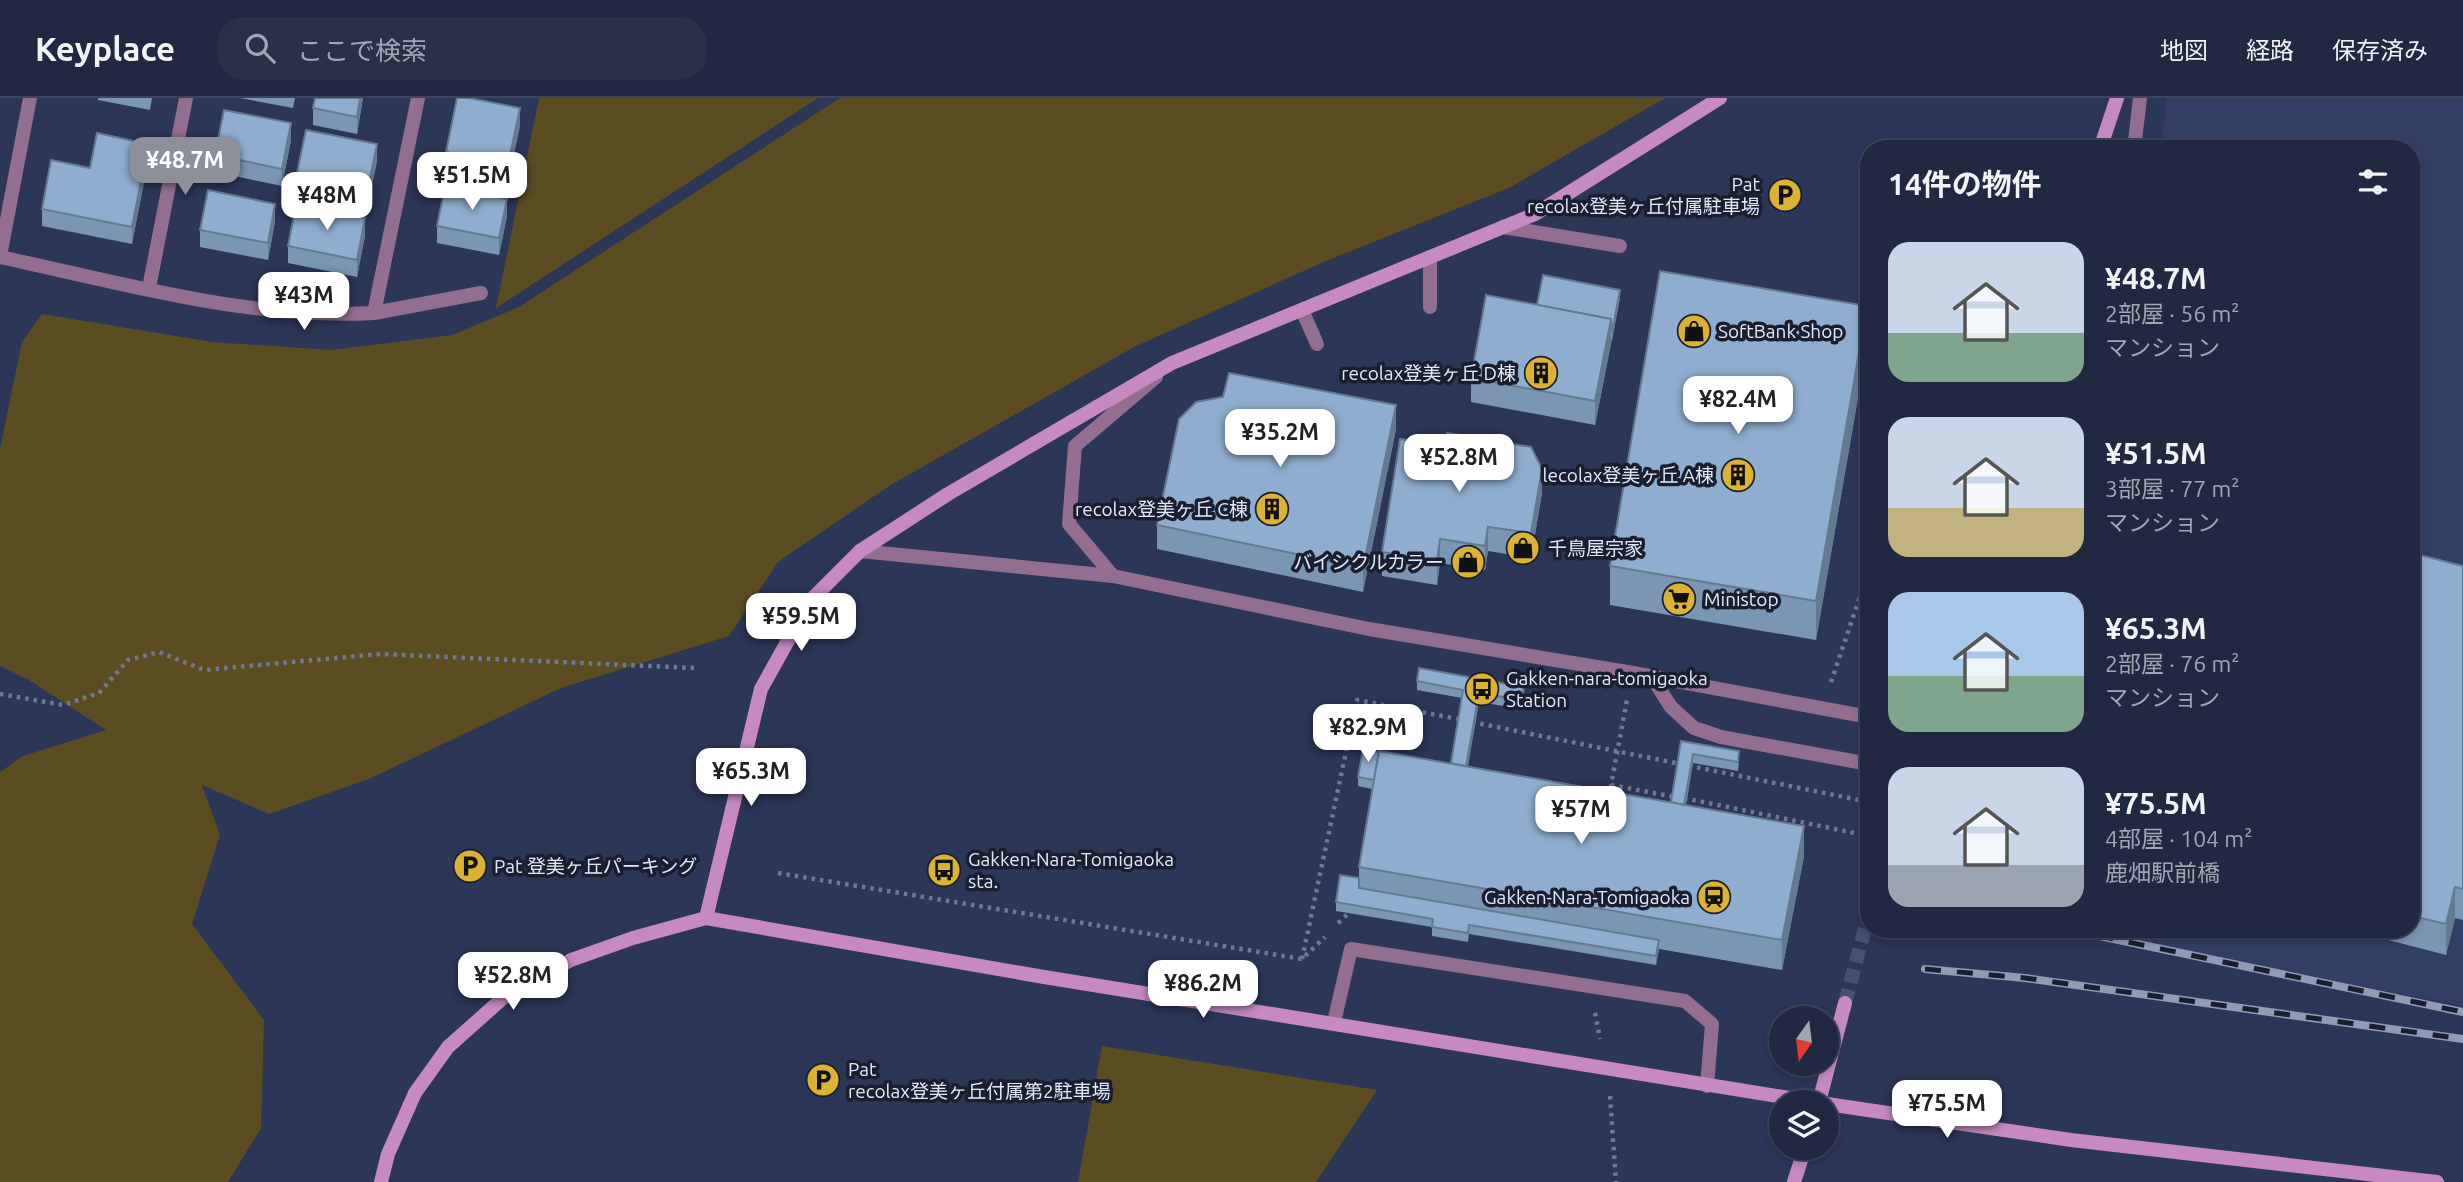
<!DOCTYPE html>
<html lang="ja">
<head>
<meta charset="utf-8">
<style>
  body { margin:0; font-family:Ubuntu,"Noto Sans JP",sans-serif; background:#293048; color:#f1f3f6; height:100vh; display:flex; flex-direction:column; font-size:26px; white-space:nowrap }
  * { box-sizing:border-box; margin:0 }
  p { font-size:23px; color:#a2a6b1 }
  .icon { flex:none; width:38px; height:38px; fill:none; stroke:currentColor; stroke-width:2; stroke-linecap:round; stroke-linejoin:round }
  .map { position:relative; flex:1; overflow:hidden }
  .details { position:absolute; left:1860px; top:42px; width:560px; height:798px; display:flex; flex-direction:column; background:#212841; border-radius:28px; box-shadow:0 4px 10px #0003,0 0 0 2px #3e445a }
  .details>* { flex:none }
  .needle { width:46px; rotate:194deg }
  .controls { position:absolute; left:1769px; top:908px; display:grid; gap:14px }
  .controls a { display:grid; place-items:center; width:70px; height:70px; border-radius:50%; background:#212841; box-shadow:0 4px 10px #0003,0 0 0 2px #3e445a; font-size:35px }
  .price { position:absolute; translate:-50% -60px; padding:0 16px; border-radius:14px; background:#fff; color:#222; font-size:23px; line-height:46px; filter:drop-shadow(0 2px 4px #0008) }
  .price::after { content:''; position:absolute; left:50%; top:42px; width:21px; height:16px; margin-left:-10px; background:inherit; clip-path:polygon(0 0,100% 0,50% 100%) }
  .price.selected { background:#8c9099; color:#fff }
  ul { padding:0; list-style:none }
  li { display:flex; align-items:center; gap:21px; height:175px; padding:0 28px }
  li span { display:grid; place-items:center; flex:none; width:196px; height:140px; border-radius:21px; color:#555 }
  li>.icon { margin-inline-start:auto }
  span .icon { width:84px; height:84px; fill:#fffc; stroke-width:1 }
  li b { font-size:30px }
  h2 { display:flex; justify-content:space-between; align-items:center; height:84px; padding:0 28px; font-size:30px }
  header { display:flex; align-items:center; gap:42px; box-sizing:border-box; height:98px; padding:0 35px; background:#212841; border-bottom:2px solid #3e445a }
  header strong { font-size:33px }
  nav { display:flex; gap:38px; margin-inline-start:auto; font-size:24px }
  .search { width:490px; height:63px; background:#293048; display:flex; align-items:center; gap:18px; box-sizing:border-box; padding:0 24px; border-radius:28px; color:#a2a6b1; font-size:26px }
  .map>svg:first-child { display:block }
  .built { fill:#333e65 }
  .green { fill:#5c4c22 }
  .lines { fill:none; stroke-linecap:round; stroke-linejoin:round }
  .secondary-tunnel { stroke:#475170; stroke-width:14; stroke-dasharray:14 7; stroke-linecap:butt }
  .path { stroke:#6f7894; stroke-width:4.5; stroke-dasharray:3.5 5; stroke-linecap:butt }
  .lane { stroke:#936e8f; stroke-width:14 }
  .street { stroke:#936e8f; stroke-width:14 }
  .secondary { stroke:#c68ac0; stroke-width:14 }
  .rail-casing { stroke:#929bb5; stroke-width:8 }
  .rail { stroke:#1a1f2e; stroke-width:5; stroke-dasharray:16; stroke-linecap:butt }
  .wall { fill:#7b96b2 }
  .shaded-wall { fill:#647a91 }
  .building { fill:#8faecf; stroke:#647a91; stroke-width:2 }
  .labels { text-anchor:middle; stroke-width:7; stroke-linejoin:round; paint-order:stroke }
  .poi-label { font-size:19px; fill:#e1e9fe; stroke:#1a1f2e; text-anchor:start }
</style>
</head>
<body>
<header>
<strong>Keyplace</strong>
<div class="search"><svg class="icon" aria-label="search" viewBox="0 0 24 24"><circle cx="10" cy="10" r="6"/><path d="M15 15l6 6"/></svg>ここで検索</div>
<nav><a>地図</a><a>経路</a><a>保存済み</a></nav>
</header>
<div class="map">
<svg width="2463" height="1084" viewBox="0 0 2463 1084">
  <rect width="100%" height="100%" fill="#2c3657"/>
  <path class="built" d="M2167 0H2463V908L2055 831H2412V51H2161Z"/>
  <g class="green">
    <path d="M539 0H818L496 210Z"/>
    <path d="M840 0H1665L1509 90 1326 163 1134 249 889 388 778 464 729 538 561 590 369 681 269 716 202 687 220 737 192 826 264 922 261 1030 228 1084H0V674L23 658 106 632 29 582 0 568V351L22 244 42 216 212 244 331 252 452 237 519 209Z"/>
    <path d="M1102 948 1377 992 1316 1084H1078Z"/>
  </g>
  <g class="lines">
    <path class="secondary-tunnel" d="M1845 905 1869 815"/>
    <g class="path">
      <path d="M1831 584 1869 472"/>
      <path d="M0 596 63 607 99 595 128 562 159 554 204 572 380 556 694 570"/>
      <path d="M1472 624 1869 704"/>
      <path d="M1611 687 1675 699"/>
      <path d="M1609 698 1627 602"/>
      <path d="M1684 700 1869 738"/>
      <path d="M778 775 1302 861 1325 839"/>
      <path d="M1338 825 1349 815"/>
      <path d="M1302 861 1357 602 1464 622"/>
      <path d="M1595 915 1600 941"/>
      <path d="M1610 998 1616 1084"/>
    </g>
    <g class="lane">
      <path d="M2134 51 2140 0"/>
      <path d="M1503 129 1620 148"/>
      <path d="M1430 209V159"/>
      <path d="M1302 212 1317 246"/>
      <path d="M860 453 1113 478 1369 531 1633 575 1869 619"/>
      <path d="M1113 478 1069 426 1075 348 1156 279"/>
      <path d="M1651 578 1671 609 1694 630 1721 639 1869 666"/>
      <path d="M1334 924 1351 851 1685 903 1712 926 1707 988"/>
    </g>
    <g class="street">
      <path d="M0 158 30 0"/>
      <path d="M0 159C123 185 248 222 374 215L418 0"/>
      <path d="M149 190 186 0"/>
      <path d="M374 215 481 195"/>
    </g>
    <g class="secondary">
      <path d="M2100 51 2117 0"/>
      <path d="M706 820 761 591 810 503 860 453 948 396 1172 265 1535 116 1720 0"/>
      <path d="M1819 1004 1845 905"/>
      <path d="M1827 1006 2071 1042 2437 1084"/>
      <path d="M381 1084 388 1056 415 995 448 949 503 900 571 862 633 840 706 820 1038 878 1814 1004"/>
      <path d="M1794 1084 1805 1050"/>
    </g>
    <defs>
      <g id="rail">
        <path d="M2066 831 2463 914"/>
        <path d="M1925 871 2025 880 2463 941"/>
      </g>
    </defs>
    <use href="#rail" class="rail-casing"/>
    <use href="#rail" class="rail"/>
  </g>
  <g class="wall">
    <path d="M98 0H152L150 12 98 2Z"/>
    <path d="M240 0H295L293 10Z"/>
    <path d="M315 0H363L357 36 313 27V10Z"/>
    <path d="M520 27 508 84 446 71V54Z"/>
    <path d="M291 42 282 88 215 74V57Z"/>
    <path d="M148 63 132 146 42 128V111L90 70Z"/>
    <path d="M377 63 368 106 297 92V75Z"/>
    <path d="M507 118 499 157 437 145V128Z"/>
    <path d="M275 123 268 162 200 149V132Z"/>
    <path d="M365 137 357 179 288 165V148Z"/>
    <path d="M1620 200 1595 327 1471 304V280L1537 207Z"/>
    <path d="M1867 248 1816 542 1610 507V468Z"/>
    <path d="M1396 331 1363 494 1157 451V427Z"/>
    <path d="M1542 395 1531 460 1488 453 1485 472 1440 465 1437 487 1382 478V454Z"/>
    <path d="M2412 455 2463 468V822L2455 820 2446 857 2373 838V831H2412Z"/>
    <path d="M1417 583 1524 598 1522 611 1479 604 1468 668 1671 704 1681 643 1739 662 1738 673 1693 665 1686 707 1804 758 1782 872 1659 851 1656 867 1469 836 1468 844 1432 838V829L1336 813V804L1359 780V769L1372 691 1358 688V679L1451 665 1462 600 1417 592Z"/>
  </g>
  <g class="shaded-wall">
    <path d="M360 0H363L357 36V19Z"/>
    <path d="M520 10V27L508 84V67Z"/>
    <path d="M291 25V42L282 88V71Z"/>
    <path d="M148 46V63L132 146V129Z"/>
    <path d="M377 46V63L368 106V90Z"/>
    <path d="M507 101V118L499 157V140Z"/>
    <path d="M275 106V123L268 162V145Z"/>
    <path d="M365 120V137L357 179V162Z"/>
    <path d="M1620 192V200L1612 243V234Z"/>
    <path d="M1867 208V248L1816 542V503Z"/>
    <path d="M1611 221V245L1595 327V303Z"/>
    <path d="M1396 307V331L1363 494V470Z"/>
    <path d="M1542 371V395L1531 460V435Z"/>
    <path d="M1488 429V453L1485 472V448Z"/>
    <path d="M1440 441V465L1437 487V463Z"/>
    <path d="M1479 595V604L1466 678V669Z"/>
    <path d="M1693 656V665L1684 716V707Z"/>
    <path d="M1804 728V758L1782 872V842Z"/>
    <path d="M2455 789V820L2446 857V826Z"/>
    <path d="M1659 842V850L1656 867V858Z"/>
  </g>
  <g class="building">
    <path d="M315 0H360L357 19 313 10Z"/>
    <path d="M457 0H469L520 10 508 67 446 54Z"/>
    <path d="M224 12 291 25 282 71 215 57Z"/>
    <path d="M306 32 377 46 368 90 297 75Z"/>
    <path d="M97 35 148 46 132 129 42 111 51 62 90 70Z"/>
    <path d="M445 89 507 101 499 140 437 128Z"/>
    <path d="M208 92 275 106 268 145 200 132Z"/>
    <path d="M296 107 365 120 357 162 288 148Z"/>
    <path d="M1660 173 1867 208 1816 503 1610 468Z"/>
    <path d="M1543 177 1620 192 1612 234 1611 221 1537 207Z"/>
    <path d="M1486 197 1611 221 1595 303 1471 280Z"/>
    <path d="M1229 275 1396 307 1363 470 1157 427 1179 321 1196 304 1223 299Z"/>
    <path d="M1447 335 1531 349 1542 371 1531 435 1488 429 1485 448 1440 441 1437 463 1382 454 1400 341 1445 348Z"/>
    <path d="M2412 455 2463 468V791L2455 789 2446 826 2412 818Z"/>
    <path d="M1419 570 1524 589 1522 602 1479 595 1466 668 1451 665 1463 592 1417 583Z"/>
    <path d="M1681 643 1739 653 1738 664 1693 656 1684 707 1671 704Z"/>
    <path d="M1363 651 1379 654 1374 682 1358 679Z"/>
    <path d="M1379 653 1804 728 1782 842 1359 769Z"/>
    <path d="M1340 777 1359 780V790L1659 842 1656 858 1469 827 1468 835 1432 829 1433 821 1336 804Z"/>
  </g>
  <defs>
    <symbol id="parking-disc" viewBox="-11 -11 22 22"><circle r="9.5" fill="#dbb233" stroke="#1a1f2e"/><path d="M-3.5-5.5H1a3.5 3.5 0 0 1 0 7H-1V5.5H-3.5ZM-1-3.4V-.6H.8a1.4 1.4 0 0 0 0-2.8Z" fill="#111"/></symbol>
    <symbol id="shop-disc" viewBox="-11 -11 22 22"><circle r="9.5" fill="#dbb233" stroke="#1a1f2e"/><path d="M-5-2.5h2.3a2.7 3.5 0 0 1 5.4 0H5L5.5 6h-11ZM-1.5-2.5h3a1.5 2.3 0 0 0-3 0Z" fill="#111"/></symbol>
    <symbol id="building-disc" viewBox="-11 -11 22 22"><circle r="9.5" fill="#dbb233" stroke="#1a1f2e"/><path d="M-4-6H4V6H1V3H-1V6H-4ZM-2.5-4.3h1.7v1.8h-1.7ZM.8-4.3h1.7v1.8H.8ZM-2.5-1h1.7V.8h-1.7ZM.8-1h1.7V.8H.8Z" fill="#111"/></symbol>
    <symbol id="supermarket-disc" viewBox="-11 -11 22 22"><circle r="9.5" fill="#dbb233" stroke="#1a1f2e"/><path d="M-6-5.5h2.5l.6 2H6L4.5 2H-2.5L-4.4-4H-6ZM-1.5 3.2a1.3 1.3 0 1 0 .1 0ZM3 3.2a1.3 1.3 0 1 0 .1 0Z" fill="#111"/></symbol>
    <symbol id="bus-disc" viewBox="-11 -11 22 22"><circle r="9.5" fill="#dbb233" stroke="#1a1f2e"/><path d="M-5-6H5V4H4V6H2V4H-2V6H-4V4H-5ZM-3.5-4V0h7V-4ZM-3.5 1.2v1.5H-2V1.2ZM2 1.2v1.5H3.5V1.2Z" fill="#111"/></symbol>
    <symbol id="station-disc" viewBox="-11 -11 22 22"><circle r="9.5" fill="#dbb233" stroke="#1a1f2e"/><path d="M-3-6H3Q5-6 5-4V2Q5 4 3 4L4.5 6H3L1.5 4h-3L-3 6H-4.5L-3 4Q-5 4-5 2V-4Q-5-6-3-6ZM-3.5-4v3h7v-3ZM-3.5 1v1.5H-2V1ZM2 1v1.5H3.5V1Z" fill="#111"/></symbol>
  </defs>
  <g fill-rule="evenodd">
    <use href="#parking-disc" x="1766" y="78" width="38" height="38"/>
    <use href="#shop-disc" x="1675" y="214" width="38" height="38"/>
    <use href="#building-disc" x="1522" y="256" width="38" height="38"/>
    <use href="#building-disc" x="1719" y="358" width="38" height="38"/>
    <use href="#building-disc" x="1253" y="392" width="38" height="38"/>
    <use href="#shop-disc" x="1504" y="431" width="38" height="38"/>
    <use href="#shop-disc" x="1449" y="445" width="38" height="38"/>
    <use href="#supermarket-disc" x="1660" y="482" width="38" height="38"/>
    <use href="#bus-disc" x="1463" y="572" width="38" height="38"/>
    <use href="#parking-disc" x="451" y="749" width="38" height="38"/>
    <use href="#bus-disc" x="925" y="753" width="38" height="38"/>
    <use href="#station-disc" x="1695" y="780" width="38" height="38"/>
    <use href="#parking-disc" x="804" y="963" width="38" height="38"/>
  </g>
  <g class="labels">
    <g class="poi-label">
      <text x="1760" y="93" text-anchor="end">Pat<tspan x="1760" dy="22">recolax登美ヶ丘付属駐車場</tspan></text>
      <text x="1718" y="240">SoftBank Shop</text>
      <text x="1516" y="282" text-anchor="end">recolax登美ヶ丘 D棟</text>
      <text x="1714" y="384" text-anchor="end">lecolax登美ヶ丘 A棟</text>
      <text x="1248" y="418" text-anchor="end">recolax登美ヶ丘 C棟</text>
      <text x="1548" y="457">千鳥屋宗家</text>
      <text x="1444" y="471" text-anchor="end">バイシクルカラー</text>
      <text x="1704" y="508">Ministop</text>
      <text x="1506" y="587">Gakken-nara-tomigaoka<tspan x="1506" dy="22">Station</tspan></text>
      <text x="968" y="768">Gakken-Nara-Tomigaoka<tspan x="968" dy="22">sta.</tspan></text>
      <text x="494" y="775">Pat 登美ヶ丘パーキング</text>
      <text x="1690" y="806" text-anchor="end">Gakken-Nara-Tomigaoka</text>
      <text x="848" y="978">Pat<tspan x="848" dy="22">recolax登美ヶ丘付属第2駐車場</tspan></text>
    </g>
  </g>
</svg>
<div class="controls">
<a><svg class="needle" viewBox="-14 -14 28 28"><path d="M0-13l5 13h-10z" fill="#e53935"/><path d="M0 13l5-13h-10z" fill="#a2a6b1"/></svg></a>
<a><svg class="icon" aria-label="layers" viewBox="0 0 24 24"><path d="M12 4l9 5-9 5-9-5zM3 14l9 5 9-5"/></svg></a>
</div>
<b class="price selected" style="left:185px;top:99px">¥48.7M</b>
<b class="price" style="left:472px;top:114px">¥51.5M</b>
<b class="price" style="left:327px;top:134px">¥48M</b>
<b class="price" style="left:304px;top:234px">¥43M</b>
<b class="price" style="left:1738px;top:338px">¥82.4M</b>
<b class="price" style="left:1280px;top:371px">¥35.2M</b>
<b class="price" style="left:1459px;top:396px">¥52.8M</b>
<b class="price" style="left:801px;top:555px">¥59.5M</b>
<b class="price" style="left:1368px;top:666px">¥82.9M</b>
<b class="price" style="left:751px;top:710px">¥65.3M</b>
<b class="price" style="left:1581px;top:748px">¥57M</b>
<b class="price" style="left:513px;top:914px">¥52.8M</b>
<b class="price" style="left:1203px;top:922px">¥86.2M</b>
<b class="price" style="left:1947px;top:1042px">¥75.5M</b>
<section class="details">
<h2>14件の物件<svg class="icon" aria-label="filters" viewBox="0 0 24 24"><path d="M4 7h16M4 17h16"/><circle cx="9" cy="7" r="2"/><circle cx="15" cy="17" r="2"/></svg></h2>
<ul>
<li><span style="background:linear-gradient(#c9d6e8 65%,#7fa58c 0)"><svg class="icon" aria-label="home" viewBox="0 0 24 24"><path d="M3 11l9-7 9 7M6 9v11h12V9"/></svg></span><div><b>¥48.7M</b><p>2部屋 · 56 m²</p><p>マンション</p></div></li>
<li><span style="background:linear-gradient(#c9d6e8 65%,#c2b280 0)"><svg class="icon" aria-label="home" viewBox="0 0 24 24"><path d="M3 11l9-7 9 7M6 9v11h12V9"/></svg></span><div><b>¥51.5M</b><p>3部屋 · 77 m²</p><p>マンション</p></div></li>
<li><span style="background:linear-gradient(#a9c7e8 60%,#7fa58c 0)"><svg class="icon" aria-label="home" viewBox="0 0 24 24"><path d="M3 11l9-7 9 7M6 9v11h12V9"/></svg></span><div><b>¥65.3M</b><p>2部屋 · 76 m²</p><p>マンション</p></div></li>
<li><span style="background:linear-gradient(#c9d6e8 70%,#9aa5b1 0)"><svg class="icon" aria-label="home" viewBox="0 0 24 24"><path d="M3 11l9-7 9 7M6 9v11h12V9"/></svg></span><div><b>¥75.5M</b><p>4部屋 · 104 m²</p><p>鹿畑駅前橋</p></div></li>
</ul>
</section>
</div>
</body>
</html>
